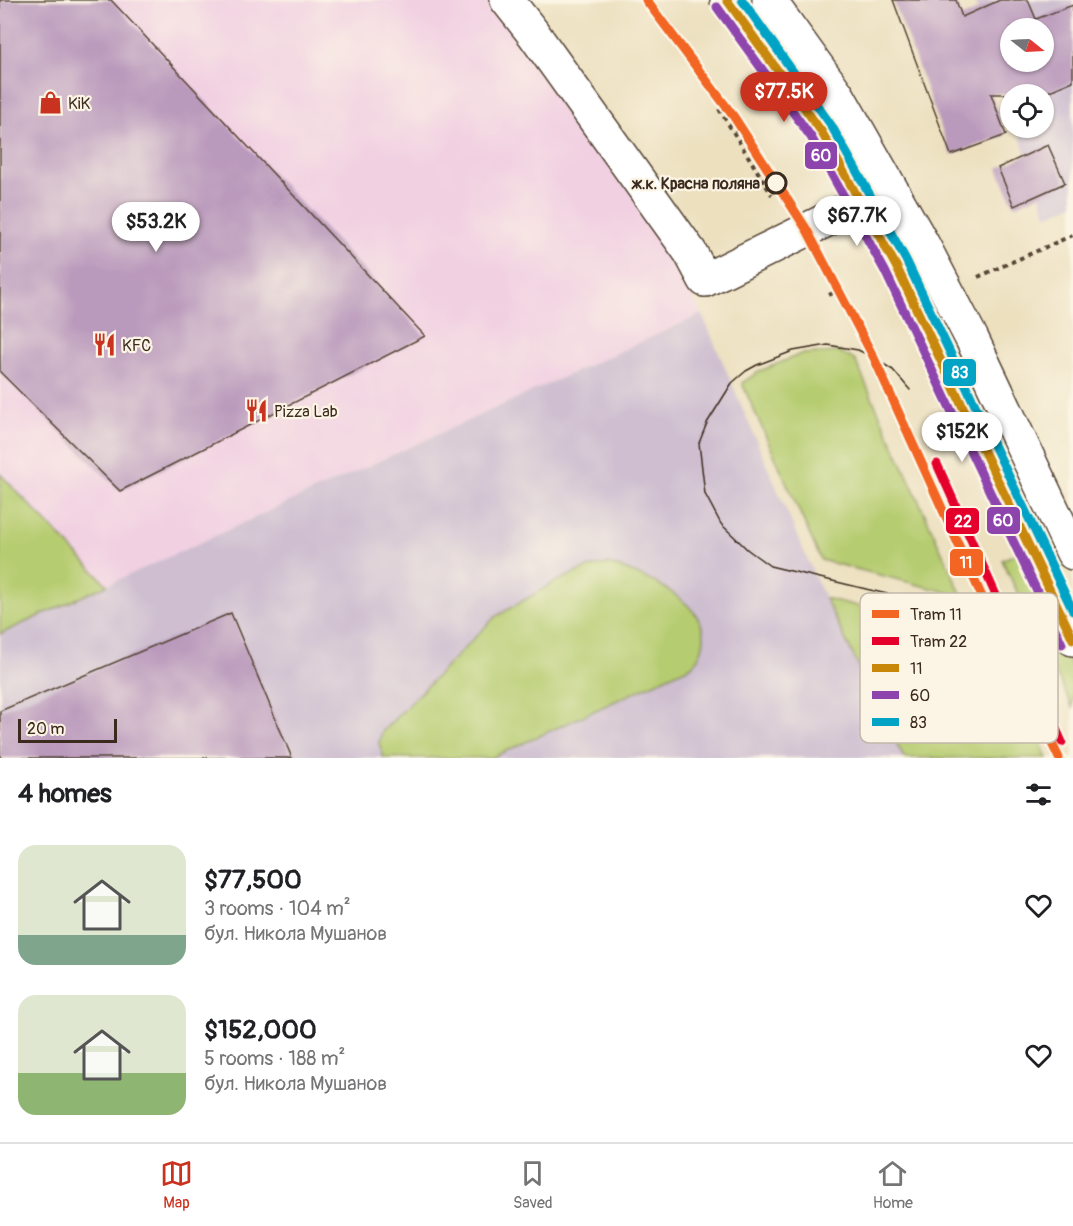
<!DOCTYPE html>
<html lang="en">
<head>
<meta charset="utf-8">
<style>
  body { margin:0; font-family:Pangolin,sans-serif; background:#f6f6f6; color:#202124; height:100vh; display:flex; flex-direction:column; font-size:22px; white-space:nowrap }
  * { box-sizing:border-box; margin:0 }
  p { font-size:20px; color:#757577 }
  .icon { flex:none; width:33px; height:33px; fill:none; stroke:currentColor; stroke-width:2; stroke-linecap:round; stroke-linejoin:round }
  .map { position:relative; height:758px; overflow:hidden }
  .details { display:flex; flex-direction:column; background:#fff; flex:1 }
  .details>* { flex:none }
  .needle { width:39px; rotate:108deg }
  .buttons { position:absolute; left:1000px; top:18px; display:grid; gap:12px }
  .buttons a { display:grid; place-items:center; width:54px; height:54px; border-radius:50%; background:#fff; box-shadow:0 2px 4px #0004; font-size:30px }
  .scale { position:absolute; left:18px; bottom:15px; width:99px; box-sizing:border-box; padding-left:6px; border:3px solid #3b2a1e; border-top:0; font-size:16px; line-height:21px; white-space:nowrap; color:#3b2a1e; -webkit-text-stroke:4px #fcf5e5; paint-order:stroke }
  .price { position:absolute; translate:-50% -51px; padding:0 14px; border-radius:21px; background:#fff; color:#222; font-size:20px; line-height:39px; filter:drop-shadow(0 2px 3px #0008) }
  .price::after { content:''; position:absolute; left:50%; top:36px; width:18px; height:14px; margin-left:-9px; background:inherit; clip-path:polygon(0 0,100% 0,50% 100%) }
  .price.active { background:#c8321e; color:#fff }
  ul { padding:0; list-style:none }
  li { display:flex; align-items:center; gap:18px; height:150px; padding:0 18px }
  li span { display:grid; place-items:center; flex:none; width:168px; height:120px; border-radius:18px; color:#555 }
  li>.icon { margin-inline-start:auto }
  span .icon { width:72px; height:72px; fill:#fffc; stroke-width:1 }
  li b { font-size:26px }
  h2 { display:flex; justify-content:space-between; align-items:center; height:72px; padding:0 18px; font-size:26px }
  .tab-bar { display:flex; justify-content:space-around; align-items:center; height:84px; border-top:2px solid #e0e0e0; background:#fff; font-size:16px; color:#757577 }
  .tab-bar a { display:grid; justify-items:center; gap:3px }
  .tab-bar .active { color:#c8321e }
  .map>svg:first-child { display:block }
  .built { fill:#f1d0e2 }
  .industrial { fill:#cebed0; fill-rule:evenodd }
  .green { fill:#b6cc70; stroke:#787b47; stroke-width:1.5 }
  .building { fill:#b999bc; fill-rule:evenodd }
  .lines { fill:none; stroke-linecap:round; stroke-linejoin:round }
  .minor-casing { stroke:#564536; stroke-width:36 }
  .major-casing { stroke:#564536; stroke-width:36 }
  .path { stroke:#564536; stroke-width:4; stroke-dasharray:4.5 4.5; stroke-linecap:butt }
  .minor { stroke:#fff; stroke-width:33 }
  .major { stroke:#fff; stroke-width:33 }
  .tram { stroke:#3b2a1e; stroke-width:1.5 }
  .bus-1-casing { stroke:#fcf5e5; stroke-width:14 }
  .bus-2-casing { stroke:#fcf5e5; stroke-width:14 }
  .bus-3-casing { stroke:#fcf5e5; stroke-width:14 }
  .bus-1 { stroke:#c88708; stroke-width:9 }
  .bus-2 { stroke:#8e44ad; stroke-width:9 }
  .bus-3 { stroke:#03a3c5; stroke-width:9 }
  .tram-1-casing { stroke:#fcf5e5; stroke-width:14 }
  .tram-2-casing { stroke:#fcf5e5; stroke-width:14 }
  .tram-1 { stroke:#f26522; stroke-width:9 }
  .tram-2 { stroke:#e4002b; stroke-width:9 }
  .stop-dot { fill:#fcf5e5; stroke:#3b2a1e; stroke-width:3 }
  .labels { text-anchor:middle; stroke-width:4.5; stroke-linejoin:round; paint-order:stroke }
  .poi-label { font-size:16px; fill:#3b2a1e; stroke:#fcf5e5; text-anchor:start }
  .stop-label { font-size:16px; font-weight:bold; fill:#3b2a1e; stroke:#fcf5e5; text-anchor:end }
  .key { fill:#fcf5e5; stroke:#c2b8a9; stroke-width:1.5 }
  .key-label { font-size:16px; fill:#3b2a1e }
  .line-badge { stroke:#fcf5e5; stroke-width:2 }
  .badge-label { font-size:16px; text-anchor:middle; font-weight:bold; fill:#fff }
</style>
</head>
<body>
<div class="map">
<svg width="1073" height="758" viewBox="0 0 1073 758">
  <rect width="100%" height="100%" fill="#fcf5e5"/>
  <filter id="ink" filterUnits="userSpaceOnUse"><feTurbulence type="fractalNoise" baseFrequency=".0167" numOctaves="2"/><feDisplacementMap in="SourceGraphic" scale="12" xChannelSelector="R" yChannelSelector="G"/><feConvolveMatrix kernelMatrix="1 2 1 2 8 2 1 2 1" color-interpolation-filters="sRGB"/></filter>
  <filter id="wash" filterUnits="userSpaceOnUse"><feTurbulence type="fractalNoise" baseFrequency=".008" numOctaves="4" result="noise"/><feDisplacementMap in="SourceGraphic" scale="24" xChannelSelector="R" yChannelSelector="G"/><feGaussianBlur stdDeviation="1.35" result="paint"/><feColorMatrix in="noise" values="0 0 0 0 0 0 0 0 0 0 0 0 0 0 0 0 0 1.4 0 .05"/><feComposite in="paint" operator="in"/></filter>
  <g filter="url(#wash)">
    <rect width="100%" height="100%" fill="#ece0bf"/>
    <path class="built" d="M0 0H486L538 54 614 164 702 314 107 585 0 474Z"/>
    <g class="industrial">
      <path d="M974 0H1073V204L1047 216 1017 128H1044V94H1011V111ZM1011 28H1044V62H1011Z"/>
      <path d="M702 314 815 577 904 758H0V472L107 585Z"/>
    </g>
    <g class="green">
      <path d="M839 352 855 360 962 596 821 560 742 383 760 371 801 354Z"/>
      <path d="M0 474 107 585 0 634Z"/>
      <path d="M1018 553 1073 669V709L1002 560Z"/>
      <path d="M607 564C647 574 736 614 692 666L491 758H384L379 743 382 732 495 617 555 582 587 568Z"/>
      <path d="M825 598 967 633 989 648 1009 671 1047 758H904Z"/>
    </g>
    <g id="blocks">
      <g class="building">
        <path d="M0 0H111L425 336 120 491 0 372Z"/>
        <path d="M893 0H956L962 17 1000 0H1028L1036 19 1073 5V81L1043 94H991L1006 135 951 155ZM1011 28H1044V62H1011Z"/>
        <path d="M1048 145 1065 183 1014 206 998 168Z"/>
        <path d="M231 613 292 758H0V711Z"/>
      </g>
    </g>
  </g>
  <g filter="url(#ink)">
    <use href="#blocks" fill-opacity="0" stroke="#564536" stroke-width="1.5"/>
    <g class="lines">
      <defs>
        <path id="minor" d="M507 0 533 33 690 252 705 280 861 203 885 189"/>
        <g id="major">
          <path d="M727 0 821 131 896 266 1073 639"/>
          <path d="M769 0 837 94 923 245 972 339 1073 553"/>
        </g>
      </defs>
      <use href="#minor" class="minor-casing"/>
      <use href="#major" class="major-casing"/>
      <g class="path">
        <path d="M719 109 772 195"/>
        <path d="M978 277 1073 235"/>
        <path d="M829 295 833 293"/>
      </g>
      <use href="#minor" class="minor"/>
      <use href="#major" class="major"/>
      <path class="tram" d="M910 390 893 370 874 358 858 350 828 345 793 351 757 365 746 371 732 383 707 423 699 443 705 494 721 524 748 550 770 566 937 606"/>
      <defs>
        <path id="bus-1" d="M727 0 821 131 896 266 1073 639"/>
        <path id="bus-2" d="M717 7 811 137 885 271 1062 644"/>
        <path id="bus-3" d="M742 0 831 125 906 260 1073 611"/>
      </defs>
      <use href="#bus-1" class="bus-1-casing"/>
      <use href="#bus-2" class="bus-2-casing"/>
      <use href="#bus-3" class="bus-3-casing"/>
      <use href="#bus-1" class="bus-1"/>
      <use href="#bus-2" class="bus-2"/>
      <use href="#bus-3" class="bus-3"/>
      <defs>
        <path id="tram-1" d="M646 0 734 117 807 230 874 358 998 632 1059 758"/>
        <g id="tram-2">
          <path d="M937 464 1062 742"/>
          <path d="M934 618 957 624 989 641 1013 690"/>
        </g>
      </defs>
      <use href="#tram-1" class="tram-1-casing"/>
      <use href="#tram-2" class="tram-2-casing"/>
      <use href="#tram-1" class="tram-1"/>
      <use href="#tram-2" class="tram-2"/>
    </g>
  </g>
  <defs>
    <symbol id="shop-bare" viewBox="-9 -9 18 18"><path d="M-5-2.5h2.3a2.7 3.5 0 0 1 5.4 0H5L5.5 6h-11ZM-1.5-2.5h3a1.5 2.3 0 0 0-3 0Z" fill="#c8321e" stroke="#fcf5e5" stroke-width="2.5" paint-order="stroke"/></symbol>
    <symbol id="restaurant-bare" viewBox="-9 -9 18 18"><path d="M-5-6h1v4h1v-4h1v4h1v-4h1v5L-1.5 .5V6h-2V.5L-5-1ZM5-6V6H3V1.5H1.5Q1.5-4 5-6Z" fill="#c8321e" stroke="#fcf5e5" stroke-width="2.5" paint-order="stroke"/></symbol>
  </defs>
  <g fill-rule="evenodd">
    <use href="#shop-bare" x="34" y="86" width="33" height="33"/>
    <use href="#restaurant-bare" x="88" y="328" width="33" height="33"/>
    <use href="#restaurant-bare" x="240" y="394" width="33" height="33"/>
  </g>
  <circle class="stop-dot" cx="776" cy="183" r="10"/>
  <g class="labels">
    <g class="poi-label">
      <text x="68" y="109">KiK</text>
      <text x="122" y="351">KFC</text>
      <text x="274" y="417">Pizza Lab</text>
    </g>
    <g class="stop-label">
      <text x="760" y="189">ж.к. Красна поляна</text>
    </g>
  </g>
  <rect x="860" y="593" width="198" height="150" rx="9" class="key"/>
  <rect x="872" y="610" width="27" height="8" fill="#f26522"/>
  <rect x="872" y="637" width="27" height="8" fill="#e4002b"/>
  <rect x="872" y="664" width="27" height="8" fill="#c88708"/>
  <rect x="872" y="691" width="27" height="8" fill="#8e44ad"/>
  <rect x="872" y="718" width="27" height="8" fill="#03a3c5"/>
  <g class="key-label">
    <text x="910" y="620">Tram 11</text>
    <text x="910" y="647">Tram 22</text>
    <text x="910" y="674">11</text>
    <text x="910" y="701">60</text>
    <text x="910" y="728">83</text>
  </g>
  <g class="line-badge">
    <rect x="804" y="141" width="34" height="29" rx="6" fill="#8e44ad"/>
    <rect x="942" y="358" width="35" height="29" rx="6" fill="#03a3c5"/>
    <rect x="986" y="506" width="35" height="29" rx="6" fill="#8e44ad"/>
    <rect x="945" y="507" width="35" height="28" rx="6" fill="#e4002b"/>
    <rect x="949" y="548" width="35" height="29" rx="6" fill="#f26522"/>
  </g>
  <g class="badge-label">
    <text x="821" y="161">60</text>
    <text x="960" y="378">83</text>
    <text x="1003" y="526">60</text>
    <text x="963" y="527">22</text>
    <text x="966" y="568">11</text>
  </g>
</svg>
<div class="buttons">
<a><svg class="needle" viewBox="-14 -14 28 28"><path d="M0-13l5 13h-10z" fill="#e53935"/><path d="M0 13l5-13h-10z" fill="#757577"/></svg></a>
<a><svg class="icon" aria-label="locate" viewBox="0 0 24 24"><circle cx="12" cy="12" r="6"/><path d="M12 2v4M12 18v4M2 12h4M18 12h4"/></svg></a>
</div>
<div class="scale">20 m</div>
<b class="price active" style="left:784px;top:123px">$77.5K</b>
<b class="price" style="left:857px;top:247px">$67.7K</b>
<b class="price" style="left:156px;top:253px">$53.2K</b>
<b class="price" style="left:962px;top:463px">$152K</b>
</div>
<section class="details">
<h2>4 homes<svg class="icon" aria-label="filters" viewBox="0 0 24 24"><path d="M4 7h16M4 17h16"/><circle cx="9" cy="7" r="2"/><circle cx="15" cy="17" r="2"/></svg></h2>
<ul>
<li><span style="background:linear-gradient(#dfe7d0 75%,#7fa58c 0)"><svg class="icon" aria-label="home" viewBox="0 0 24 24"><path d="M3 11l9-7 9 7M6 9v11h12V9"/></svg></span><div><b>$77,500</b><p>3 rooms · 104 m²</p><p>бул. Никола Мушанов</p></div><svg class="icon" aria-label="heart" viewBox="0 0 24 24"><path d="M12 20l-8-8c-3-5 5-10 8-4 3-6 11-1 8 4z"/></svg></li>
<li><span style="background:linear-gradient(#dfe7d0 65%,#8fb573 0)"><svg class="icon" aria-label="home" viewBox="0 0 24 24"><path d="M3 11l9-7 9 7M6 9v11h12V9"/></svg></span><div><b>$152,000</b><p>5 rooms · 188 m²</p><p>бул. Никола Мушанов</p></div><svg class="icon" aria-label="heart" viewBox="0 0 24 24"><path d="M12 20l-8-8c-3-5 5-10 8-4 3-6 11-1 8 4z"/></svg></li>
</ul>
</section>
<nav class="tab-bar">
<a class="active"><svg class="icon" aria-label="map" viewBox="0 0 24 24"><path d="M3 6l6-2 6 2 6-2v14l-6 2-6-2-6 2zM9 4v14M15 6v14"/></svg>Map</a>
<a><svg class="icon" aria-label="saved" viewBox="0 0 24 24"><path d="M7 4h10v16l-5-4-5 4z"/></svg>Saved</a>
<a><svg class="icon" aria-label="home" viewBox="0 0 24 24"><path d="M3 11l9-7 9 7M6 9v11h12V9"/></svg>Home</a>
</nav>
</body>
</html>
